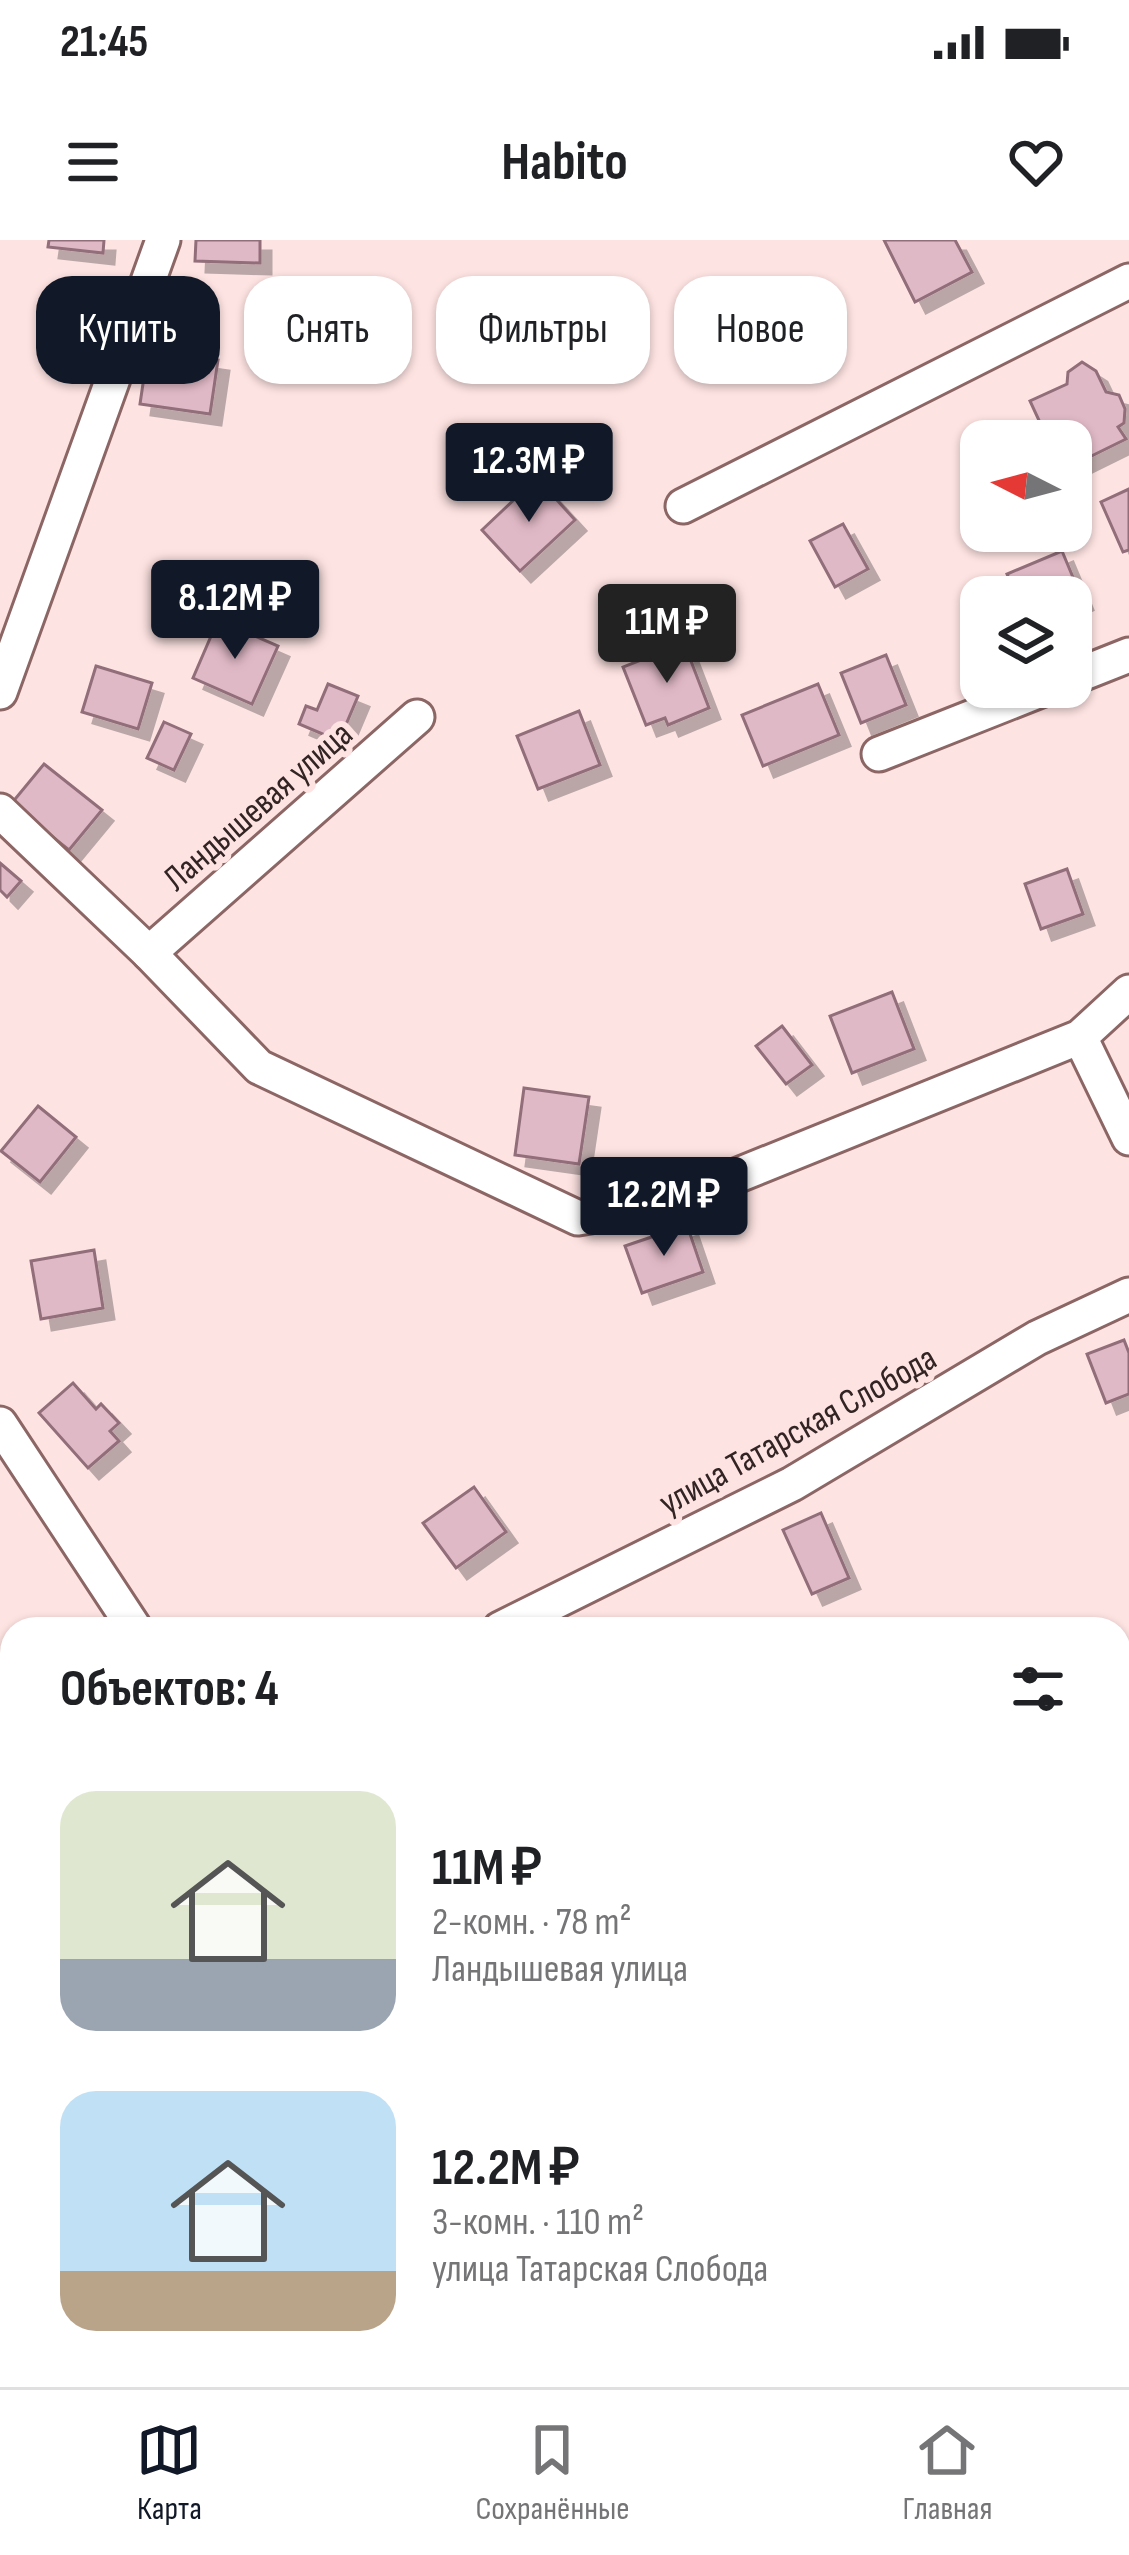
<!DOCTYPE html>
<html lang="ru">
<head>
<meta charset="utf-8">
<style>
  body { margin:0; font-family:"Sofia Sans Condensed",sans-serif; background:#f6f6f6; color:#202124; height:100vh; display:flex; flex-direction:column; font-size:45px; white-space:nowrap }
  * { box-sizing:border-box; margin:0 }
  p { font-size:39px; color:#757577 }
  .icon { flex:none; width:66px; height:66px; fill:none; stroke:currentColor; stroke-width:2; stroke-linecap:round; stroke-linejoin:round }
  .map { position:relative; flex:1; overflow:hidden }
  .drawer { position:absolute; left:0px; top:1377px; width:1131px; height:771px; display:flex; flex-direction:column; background:#fff; border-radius:36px 36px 0 0; box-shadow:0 3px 9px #0004 }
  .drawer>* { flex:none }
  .top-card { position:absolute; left:36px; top:36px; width:1059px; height:108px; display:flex; gap:24px }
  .needle { width:78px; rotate:276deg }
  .buttons { position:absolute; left:960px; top:180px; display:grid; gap:24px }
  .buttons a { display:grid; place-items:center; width:132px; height:132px; border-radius:24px; background:#fff; box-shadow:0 3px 9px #0004; font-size:60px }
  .price { position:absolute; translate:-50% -102px; padding:0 27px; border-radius:12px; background:#111827; color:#fff; font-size:39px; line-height:78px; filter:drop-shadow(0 3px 6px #0008) }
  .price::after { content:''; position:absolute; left:50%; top:72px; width:36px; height:27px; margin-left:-18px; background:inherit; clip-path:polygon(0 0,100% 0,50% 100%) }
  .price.current { background:#222; color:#fff }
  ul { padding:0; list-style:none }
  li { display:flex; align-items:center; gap:36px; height:300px; padding:0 60px }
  li span { display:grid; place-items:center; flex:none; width:336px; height:240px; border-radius:36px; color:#555 }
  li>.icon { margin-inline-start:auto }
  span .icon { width:144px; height:144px; fill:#fffc; stroke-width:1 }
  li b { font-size:51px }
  h2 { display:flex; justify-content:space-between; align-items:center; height:144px; padding:0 60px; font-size:51px }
  .chip { padding:0 42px; border-radius:36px; background:#fff; box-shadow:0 3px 9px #0004; font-size:42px; line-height:108px }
  .chip.current { background:#111827; color:#fff }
  .status { display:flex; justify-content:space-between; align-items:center; height:84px; padding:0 60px; background:#fff; direction:ltr }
  .status svg { height:33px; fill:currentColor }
  header { display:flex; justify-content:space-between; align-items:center; height:156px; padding:0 60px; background:#fff; font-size:54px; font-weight:700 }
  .tabs { display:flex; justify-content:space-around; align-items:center; height:168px; border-top:3px solid #e0e0e0; background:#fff; font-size:33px; color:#757577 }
  .tabs a { display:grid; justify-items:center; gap:6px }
  .tabs .current { color:#111827 }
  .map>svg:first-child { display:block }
  .building { fill:#e0b9c6; stroke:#916e7a; stroke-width:3; filter:url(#shadow) }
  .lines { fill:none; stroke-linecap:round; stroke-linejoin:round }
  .lane-casing { stroke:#8b6665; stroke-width:22 }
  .street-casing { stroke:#8b6665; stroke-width:39 }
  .lane { stroke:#fff; stroke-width:16 }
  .street { stroke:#fff; stroke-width:33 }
  .labels { text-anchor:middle; stroke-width:12; stroke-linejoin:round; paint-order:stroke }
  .street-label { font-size:36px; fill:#332424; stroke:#fde3e2 }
</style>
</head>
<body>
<div class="status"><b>21:45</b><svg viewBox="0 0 49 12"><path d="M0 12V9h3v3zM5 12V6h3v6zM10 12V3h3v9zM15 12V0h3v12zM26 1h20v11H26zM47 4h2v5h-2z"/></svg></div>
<header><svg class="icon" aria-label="menu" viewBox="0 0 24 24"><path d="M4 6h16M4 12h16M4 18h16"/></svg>Habito<svg class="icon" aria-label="heart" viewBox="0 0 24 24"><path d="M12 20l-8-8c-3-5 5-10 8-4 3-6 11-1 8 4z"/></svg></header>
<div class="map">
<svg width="1129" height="2147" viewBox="0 0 1129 2147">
  <defs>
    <filter id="shadow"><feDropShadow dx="11" dy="11" stdDeviation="0" flood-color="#0004"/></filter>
  </defs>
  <rect width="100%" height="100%" fill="#fde3e2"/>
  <g class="building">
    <path d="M49 0H104L103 13 48 7Z"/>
    <path d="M196 0H260V23L195 21Z"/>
    <path d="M884 0H955L972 32 915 62Z"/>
    <path d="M148 110 218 120 210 174 140 164Z"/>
    <path d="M1082 122 1096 131 1106 152 1119 155 1125 169 1124 183 1118 187 1126 199 1071 226V201H1038L1043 189 1030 161 1067 144 1068 132Z"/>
    <path d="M537 238 575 280 520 331 482 290Z"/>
    <path d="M1129 249V310L1123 312 1101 262Z"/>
    <path d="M843 284 868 329 835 347 810 301Z"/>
    <path d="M1062 311 1082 359 1071 364V357H1017L1007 334Z"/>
    <path d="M218 380 278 406 252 464 193 438Z"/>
    <path d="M684 403 709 468 668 485 665 478 646 485 623 427Z"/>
    <path d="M886 415 906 465 861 483 841 433Z"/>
    <path d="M96 426 152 443 138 489 82 472Z"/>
    <path d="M328 444 358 456 339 501 299 484 306 466 317 470Z"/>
    <path d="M818 444 839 495 763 526 742 475Z"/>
    <path d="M579 471 600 525 538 549 517 496Z"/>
    <path d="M164 482 191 494 174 530 147 518Z"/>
    <path d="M44 524 102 570 69 610 11 564Z"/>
    <path d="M0 623 21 641 7 657 0 650Z"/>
    <path d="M1067 629 1083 674 1041 689 1025 644Z"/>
    <path d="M892 752 914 809 852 833 830 776Z"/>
    <path d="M782 786 812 825 786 844 756 806Z"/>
    <path d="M524 848 589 857 579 924 515 915Z"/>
    <path d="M38 866 76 897 40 942 1 911Z"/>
    <path d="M687 985 703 1032 642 1053 625 1006Z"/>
    <path d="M94 1010 103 1068 41 1079 31 1021Z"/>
    <path d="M1124 1100 1129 1113V1154L1106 1163 1087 1114Z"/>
    <path d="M73 1143 96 1169 101 1164 119 1183 110 1191 119 1201 88 1228 39 1173Z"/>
    <path d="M474 1247 506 1292 456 1328 423 1283Z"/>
    <path d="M821 1273 849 1338 812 1354 783 1290Z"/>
    <path d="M12 1687V1776L0 1779V1690Z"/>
    <path d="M12 1918V1998L0 1949V1921Z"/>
    <path d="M1129 2059V2109H1128L1121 2061Z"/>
    <path d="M1057 2136 1129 2137V2147H1051Z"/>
  </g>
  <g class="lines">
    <defs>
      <path id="lane" d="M1010 2147 1015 2136"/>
      <g id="street">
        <path d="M683 266 1129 41"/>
        <path d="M1071 438 1129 415"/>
        <path d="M0 452 163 0"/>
        <path d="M879 514 1048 447"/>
        <path d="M0 571 149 713 259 827 578 978 669 963 1080 797 1129 752"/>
        <path d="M149 713 417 477"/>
        <path d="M1080 797 1129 898"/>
        <path d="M0 1184 135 1389"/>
        <path d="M500 1389 792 1244 1037 1098 1129 1055"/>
        <path d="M1119 1740 1129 1742"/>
        <path d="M0 2111 12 2108"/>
      </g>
    </defs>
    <use href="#lane" class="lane-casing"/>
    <use href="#street" class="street-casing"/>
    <use href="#lane" class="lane"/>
    <use href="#street" class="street"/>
  </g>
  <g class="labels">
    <g class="street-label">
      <text transform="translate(257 565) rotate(-41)" y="13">Ландышевая улица</text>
      <text transform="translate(797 1189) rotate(-29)" y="13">улица Татарская Слобода</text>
    </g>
  </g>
</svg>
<div class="buttons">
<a><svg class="needle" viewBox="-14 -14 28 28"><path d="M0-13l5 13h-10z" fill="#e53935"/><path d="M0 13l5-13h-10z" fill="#757577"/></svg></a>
<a><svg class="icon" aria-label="layers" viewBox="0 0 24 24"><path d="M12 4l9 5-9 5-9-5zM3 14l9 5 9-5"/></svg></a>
</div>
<b class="price" style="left:529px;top:285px">12.3M ₽</b>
<b class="price" style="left:235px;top:422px">8.12M ₽</b>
<b class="price current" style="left:667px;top:446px">11M ₽</b>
<b class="price" style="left:664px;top:1019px">12.2M ₽</b>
<div class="top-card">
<a class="chip current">Купить</a>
<a class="chip">Снять</a>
<a class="chip">Фильтры</a>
<a class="chip">Новое</a>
</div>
<section class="drawer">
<h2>Объектов: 4<svg class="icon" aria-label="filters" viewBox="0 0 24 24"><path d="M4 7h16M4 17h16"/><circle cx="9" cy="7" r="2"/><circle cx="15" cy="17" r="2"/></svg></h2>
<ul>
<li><span style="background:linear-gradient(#dfe7d0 70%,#9aa5b1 0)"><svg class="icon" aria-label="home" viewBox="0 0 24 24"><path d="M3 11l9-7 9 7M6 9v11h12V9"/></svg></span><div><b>11M ₽</b><p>2-комн. · 78 m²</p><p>Ландышевая улица</p></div></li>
<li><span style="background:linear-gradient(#bfe0f5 75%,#b9a48a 0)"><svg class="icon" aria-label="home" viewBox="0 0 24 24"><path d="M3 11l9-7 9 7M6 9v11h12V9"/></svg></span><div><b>12.2M ₽</b><p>3-комн. · 110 m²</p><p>улица Татарская Слобода</p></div></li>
</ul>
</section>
</div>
<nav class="tabs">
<a class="current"><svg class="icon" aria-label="map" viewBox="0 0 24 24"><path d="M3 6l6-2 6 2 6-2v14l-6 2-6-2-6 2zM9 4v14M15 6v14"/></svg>Карта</a>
<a><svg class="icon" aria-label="saved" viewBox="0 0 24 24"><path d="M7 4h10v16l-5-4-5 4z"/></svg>Сохранённые</a>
<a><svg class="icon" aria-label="home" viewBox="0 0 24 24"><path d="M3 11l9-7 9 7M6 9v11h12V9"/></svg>Главная</a>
</nav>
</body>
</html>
